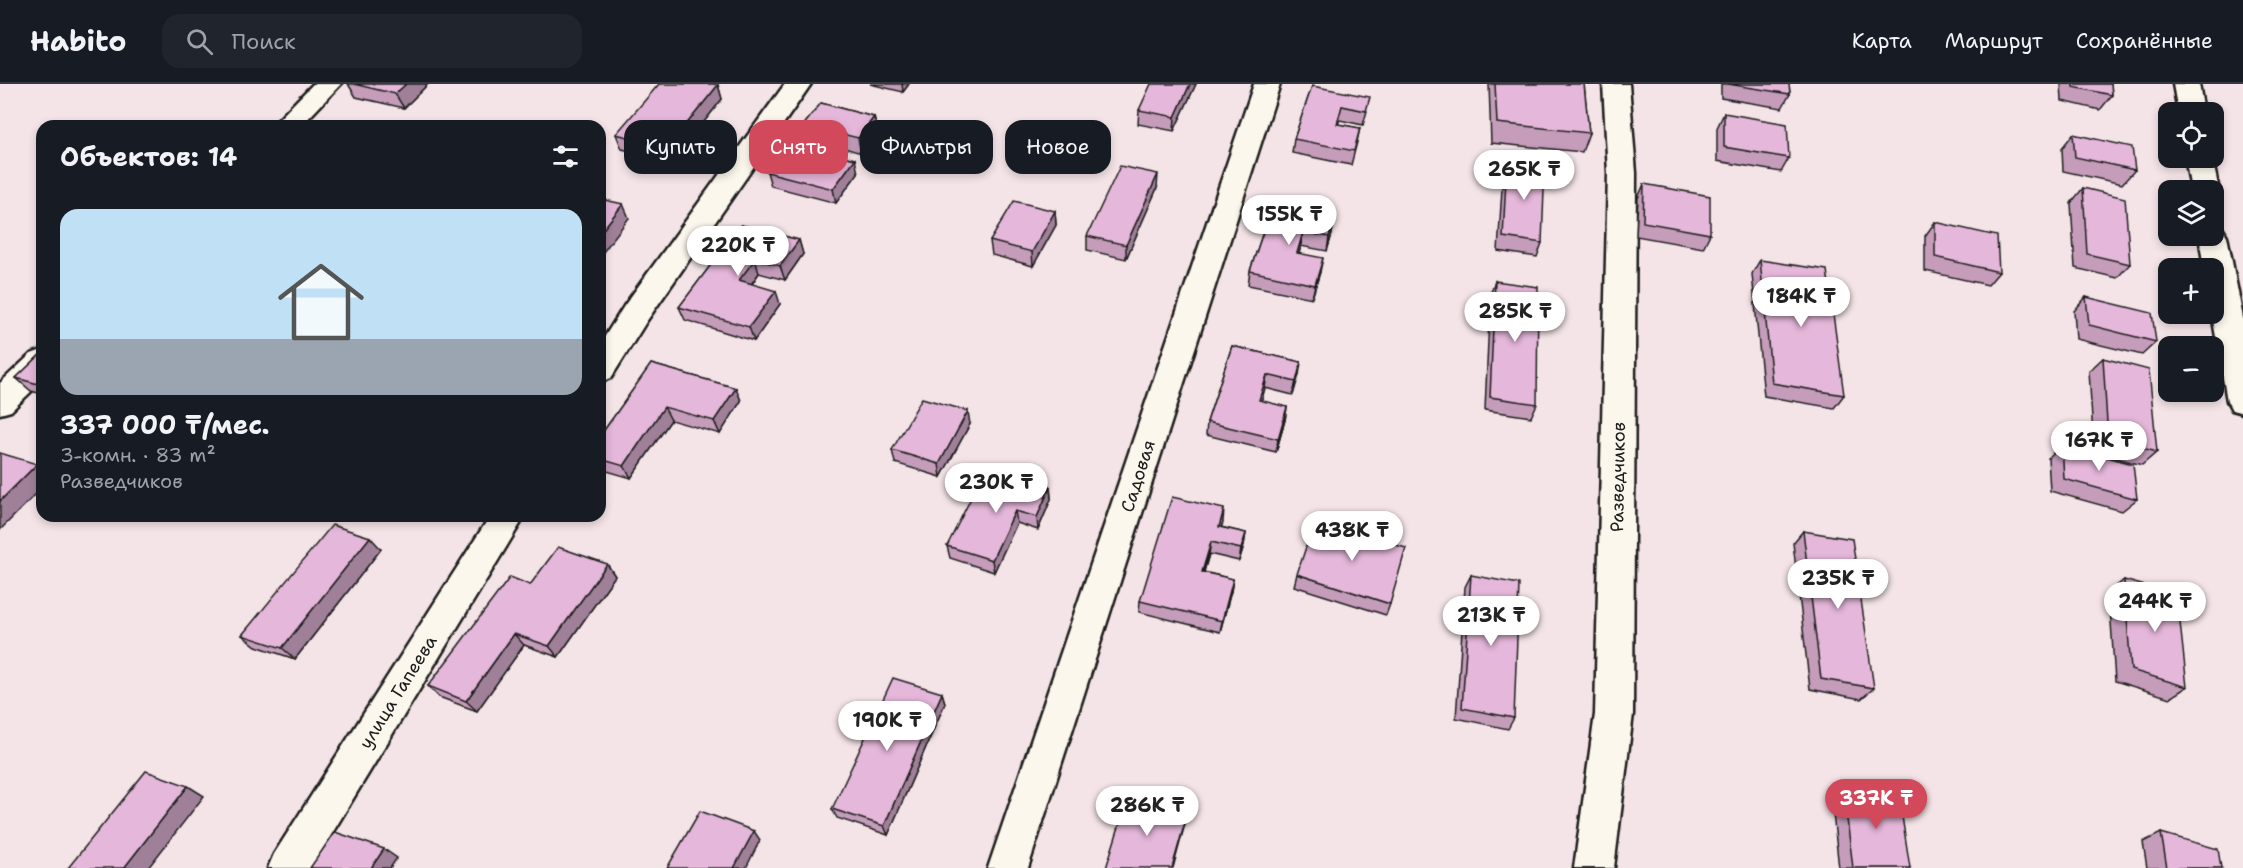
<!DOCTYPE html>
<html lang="ru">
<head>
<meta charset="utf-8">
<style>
  body { margin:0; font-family:"Shantell Sans",sans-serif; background:#20242c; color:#f1f3f6; height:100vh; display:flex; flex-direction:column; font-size:22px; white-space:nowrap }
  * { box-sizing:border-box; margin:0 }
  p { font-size:20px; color:#9ea1a6 }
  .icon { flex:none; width:33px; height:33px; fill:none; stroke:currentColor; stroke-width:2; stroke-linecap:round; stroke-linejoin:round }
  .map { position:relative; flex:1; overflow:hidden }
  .panel { position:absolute; left:36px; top:36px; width:570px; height:402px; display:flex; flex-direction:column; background:#171b24; border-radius:18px; box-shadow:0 3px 9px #0003 }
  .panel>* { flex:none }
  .guide { position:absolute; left:624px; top:36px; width:570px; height:54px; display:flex; gap:12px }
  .fabs { position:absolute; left:2158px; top:18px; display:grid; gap:12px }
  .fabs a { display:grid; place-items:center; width:66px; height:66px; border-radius:12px; background:#171b24; box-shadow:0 3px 9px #0003; font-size:30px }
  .price { position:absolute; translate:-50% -51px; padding:0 14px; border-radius:21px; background:#fff; color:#222; font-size:20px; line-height:39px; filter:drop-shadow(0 2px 3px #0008) }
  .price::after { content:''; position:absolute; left:50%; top:36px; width:18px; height:14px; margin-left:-9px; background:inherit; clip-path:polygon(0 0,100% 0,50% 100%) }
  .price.active { background:#d1495b; color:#fff }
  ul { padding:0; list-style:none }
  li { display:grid; align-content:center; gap:12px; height:318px; padding:0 24px }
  li span { display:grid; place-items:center; height:186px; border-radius:18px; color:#555 }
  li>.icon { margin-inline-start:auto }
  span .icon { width:108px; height:108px; fill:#fffc; stroke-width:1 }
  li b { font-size:26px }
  h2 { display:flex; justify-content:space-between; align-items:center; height:72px; padding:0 24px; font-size:26px }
  .pill { padding:0 21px; border-radius:18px; background:#171b24; box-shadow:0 3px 9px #0003; font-size:21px; line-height:54px }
  .pill.active { background:#d1495b; color:#fff }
  header { display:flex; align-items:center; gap:36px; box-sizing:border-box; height:84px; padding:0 30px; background:#171b24; border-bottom:2px solid #363941 }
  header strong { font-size:28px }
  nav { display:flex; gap:33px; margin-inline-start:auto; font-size:21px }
  .search { width:420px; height:54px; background:#20242c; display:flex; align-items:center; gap:15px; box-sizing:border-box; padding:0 21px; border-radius:18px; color:#9ea1a6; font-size:22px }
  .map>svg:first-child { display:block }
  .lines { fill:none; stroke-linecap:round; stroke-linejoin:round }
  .minor-casing { stroke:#1c1c1c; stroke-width:5 }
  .minor { fill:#fbf7ec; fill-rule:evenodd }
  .wall { fill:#c59dbb; stroke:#1c1c1c; stroke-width:1.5 }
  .shaded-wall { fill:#a08099; stroke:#1c1c1c; stroke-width:1.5 }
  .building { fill:#e5b7da; stroke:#1c1c1c; stroke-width:1.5 }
  .labels { text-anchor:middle; stroke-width:4.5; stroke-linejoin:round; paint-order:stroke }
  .street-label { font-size:18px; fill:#1c1c1c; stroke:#fbf7ec }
</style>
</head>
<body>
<header>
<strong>Habito</strong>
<div class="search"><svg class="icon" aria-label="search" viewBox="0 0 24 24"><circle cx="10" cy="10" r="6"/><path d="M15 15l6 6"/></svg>Поиск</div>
<nav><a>Карта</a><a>Маршрут</a><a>Сохранённые</a></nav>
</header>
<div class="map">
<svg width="2243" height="784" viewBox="0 0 2243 784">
  <rect width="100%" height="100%" fill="#f4e4e7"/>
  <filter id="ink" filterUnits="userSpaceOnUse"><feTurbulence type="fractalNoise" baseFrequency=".0167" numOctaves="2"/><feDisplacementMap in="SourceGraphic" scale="12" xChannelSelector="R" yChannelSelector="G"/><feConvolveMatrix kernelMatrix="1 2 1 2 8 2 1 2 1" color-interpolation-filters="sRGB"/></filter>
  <g filter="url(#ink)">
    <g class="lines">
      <defs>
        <g id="minor">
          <path d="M313 0H341L301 42H272Z"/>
          <path d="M785 0H811L646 238 611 294 600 298V260L624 222Z"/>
          <path d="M1254 0H1280L1028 784H988Z"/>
          <path d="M1603 0H1629L1636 89 1633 630 1614 784H1574L1595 630 1608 89Z"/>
          <path d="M2173 0H2199L2204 28H2178Z"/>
          <path d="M2185 74H2212L2219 106 2215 113 2214 106H2191Z"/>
          <path d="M2214 142 2223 145 2227 152 2243 234V329L2232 326 2227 317 2212 230H2214V184H2204L2199 152H2214Z"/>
          <path d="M42 266V297L11 327 0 330V299L31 270Z"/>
          <path d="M490 432H525L311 784H268L274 770Z"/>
        </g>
      </defs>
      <use href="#minor" class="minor-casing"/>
      <use href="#minor" class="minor"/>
    </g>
    <g class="wall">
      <path d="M348 0H428L404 24 356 13Z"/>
      <path d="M870 0H909L903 8Z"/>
      <path d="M1196 0 1174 47 1138 40 1139 26Z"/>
      <path d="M1489 0H1584L1589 49 1582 68 1491 59Z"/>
      <path d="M1721 0H1789L1790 10 1782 24 1721 14Z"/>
      <path d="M2061 0H2111L2112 11 2100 26 2062 17Z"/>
      <path d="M718 1 722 15 673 77 622 65 616 50Z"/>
      <path d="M1312 2 1367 27 1363 41 1340 36 1338 40 1360 44 1357 58 1351 81 1292 69 1294 55Z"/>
      <path d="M821 19 874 33 877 47 861 69 838 62 833 69 858 89 836 119 771 102 767 88Z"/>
      <path d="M1724 29 1789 74 1781 88 1717 77V44Z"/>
      <path d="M2073 50 2135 86 2122 100 2063 87 2062 64Z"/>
      <path d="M1507 75 1542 159 1537 173 1498 167 1503 89Z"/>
      <path d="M1644 100 1710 150 1703 164 1636 152 1638 114Z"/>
      <path d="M1157 104 1126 175 1087 166V152Z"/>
      <path d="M2083 104 2130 180 2117 194 2075 184 2071 119Z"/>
      <path d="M1271 124 1334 136 1332 150 1327 167 1301 162 1299 169 1320 188 1312 214 1248 201 1250 187Z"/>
      <path d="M1055 127 1056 141 1033 182 992 171 990 157Z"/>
      <path d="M1935 138 1999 188 1988 201 1925 187V152Z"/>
      <path d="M741 141 799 156 803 170 785 196 759 189 752 200 780 220 754 257 685 236 679 223Z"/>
      <path d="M1760 176 1844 311 1834 324 1764 312 1752 190Z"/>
      <path d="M1495 197 1537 320 1531 333 1485 326 1490 211Z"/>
      <path d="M2086 213 2156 258 2142 271 2076 255 2074 227Z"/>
      <path d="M1232 262 1301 278 1293 311 1265 304 1261 317 1287 323 1285 336 1276 368 1206 351 1207 338Z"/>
      <path d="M42 269V310L31 307 16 294Z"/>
      <path d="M2103 274 2157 368 2142 381 2094 368 2089 287Z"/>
      <path d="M651 280 736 304 741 317 720 350 671 336 631 394 600 385V352Z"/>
      <path d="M970 340 941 393 895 379 892 366Z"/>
      <path d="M2062 361 2137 415 2122 427 2050 407 2048 374Z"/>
      <path d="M1050 403 1051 415 1038 446 1017 439 994 488 950 474 947 462 998 405Z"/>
      <path d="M1223 438 1221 443 1246 449 1244 461 1239 477 1209 470 1204 488 1233 495 1231 507 1220 548 1139 528 1140 517Z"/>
      <path d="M1803 447 1874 604 1861 615 1810 605 1793 459Z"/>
      <path d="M381 465 295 575 256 562 242 551Z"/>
      <path d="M607 480 615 492 558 573 524 561 477 627 439 613 428 602 530 501Z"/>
      <path d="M1297 490 1390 520 1386 531 1294 502Z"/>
      <path d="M1471 491 1514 634 1508 645 1456 634 1465 503Z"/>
      <path d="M2124 496 2187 603 2170 614 2115 597 2109 508Z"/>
      <path d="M942 609 945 619 888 751 837 734 832 725Z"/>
      <path d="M1843 702 1910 784H1839L1831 711Z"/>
      <path d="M2161 749 2221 784H2147L2143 758Z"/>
    </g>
    <g class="shaded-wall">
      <path d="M406 0H428L404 24 395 10Z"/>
      <path d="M902 0H909L903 8Z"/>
      <path d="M1190 0H1196L1174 47 1175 33Z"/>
      <path d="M718 1 722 15 673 77 668 63Z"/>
      <path d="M874 33 877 47 861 69 858 54Z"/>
      <path d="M834 48 838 62 825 80 821 66Z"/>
      <path d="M855 75 858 89 836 119 833 105Z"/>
      <path d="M1158 90 1157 104 1126 175V161Z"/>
      <path d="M623 120 629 134 600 172V149Z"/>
      <path d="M1055 127 1056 141 1033 182 1032 168Z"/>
      <path d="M1334 136 1332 150 1327 167 1329 153Z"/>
      <path d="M1303 148 1301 162 1295 183 1297 169Z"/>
      <path d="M799 156 803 170 785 196 780 182Z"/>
      <path d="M1323 174 1320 188 1312 214 1315 201Z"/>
      <path d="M755 175 759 189 744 210 739 196Z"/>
      <path d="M776 207 780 220 754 257 749 243Z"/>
      <path d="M1301 278 1299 291 1293 311 1296 298Z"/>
      <path d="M1267 291 1265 304 1258 329 1259 316Z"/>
      <path d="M736 304 741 317 720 350 714 337Z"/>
      <path d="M664 323 671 336 631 394 624 382Z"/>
      <path d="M1287 323 1285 336 1276 368 1278 355Z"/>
      <path d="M968 327 970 340 941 393 939 380Z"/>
      <path d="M37 380 42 384V404L0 446V417Z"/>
      <path d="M1050 403 1051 415 1038 446 1037 433Z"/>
      <path d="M1224 425 1223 438 1218 455 1219 443Z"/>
      <path d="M1015 427 1017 439 994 488 992 476Z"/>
      <path d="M1246 449 1244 461 1239 477 1241 465Z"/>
      <path d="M370 453 381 465 295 575 282 564Z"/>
      <path d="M1211 458 1209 470 1200 500 1202 488Z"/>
      <path d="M607 480 615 492 558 573 549 562Z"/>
      <path d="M1233 495 1231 507 1220 548 1222 537Z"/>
      <path d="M514 550 524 561 477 627 466 617Z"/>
      <path d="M942 609 945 619 888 751 884 742Z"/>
      <path d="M188 702 204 712 148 784H124Z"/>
      <path d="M1187 731 1185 740 1173 784H1172Z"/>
      <path d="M754 747 760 756 746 784H734Z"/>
      <path d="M384 765 397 774 390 784H371Z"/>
    </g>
    <g class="building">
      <path d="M354 0H406L395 10Z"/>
      <path d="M659 0H713L718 1 668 63 616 50Z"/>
      <path d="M1151 0H1190L1175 33 1139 26Z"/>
      <path d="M1495 0H1584L1589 49 1497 39Z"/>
      <path d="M1728 0H1789L1790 10Z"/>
      <path d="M2073 0H2111L2112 11 2073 3Z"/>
      <path d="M1312 2 1370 13 1366 27 1342 22 1337 40 1360 44 1354 67 1294 55Z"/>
      <path d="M821 19 874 33 858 54 834 48 821 66 855 75 833 105 767 88Z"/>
      <path d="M1724 29 1787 40 1789 74 1724 63Z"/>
      <path d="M2073 50 2132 63 2135 86 2075 73Z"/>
      <path d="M1507 75 1545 80 1542 159 1503 153Z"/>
      <path d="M1120 82 1158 90 1126 161 1087 152Z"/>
      <path d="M1644 100 1710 112V150L1643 138Z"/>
      <path d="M2083 104 2125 114 2130 180 2087 170Z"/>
      <path d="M600 115 623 120 600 149Z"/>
      <path d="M1014 117 1055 127 1032 168 990 157Z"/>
      <path d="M1271 124 1334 136 1329 153 1303 148 1297 169 1323 174 1315 201 1250 187Z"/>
      <path d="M1935 138 1997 152 1999 188 1935 173Z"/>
      <path d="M741 141 799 156 780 182 755 175 739 196 776 207 749 243 679 223Z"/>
      <path d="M1760 176 1827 186 1844 311 1772 299Z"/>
      <path d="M1495 197 1538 203 1537 320 1490 313Z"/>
      <path d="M2086 213 2152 229 2156 258 2089 241Z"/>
      <path d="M1232 262 1301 278 1296 298 1267 291 1259 316 1287 323 1278 355 1207 338Z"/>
      <path d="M42 269V301L16 294Z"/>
      <path d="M2103 274 2149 286 2157 368 2108 355Z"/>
      <path d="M651 280 736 304 714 337 664 323 624 382 600 375V352Z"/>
      <path d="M922 314 968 327 939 380 892 366Z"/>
      <path d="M2062 361 2133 380 2137 415 2064 395Z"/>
      <path d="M0 369 37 380 0 417Z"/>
      <path d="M1005 390 1050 403 1037 433 1015 427 992 476 947 462 978 400 998 405Z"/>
      <path d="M1172 413 1224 425 1219 443 1246 449 1241 465 1211 458 1202 488 1233 495 1222 537 1140 517Z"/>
      <path d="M1315 436 1406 464 1390 520 1297 490Z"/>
      <path d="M332 441 370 453 282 564 242 551Z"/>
      <path d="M1803 447 1852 455 1874 604 1821 595Z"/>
      <path d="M558 463 607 480 549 562 514 550 466 617 428 602 510 493 530 501Z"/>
      <path d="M1471 491 1519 500 1514 634 1462 624Z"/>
      <path d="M2124 496 2177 511 2187 603 2131 586Z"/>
      <path d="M893 594 942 609 884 742 832 725Z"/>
      <path d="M146 687 188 702 124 784H68Z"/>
      <path d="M1843 702 1899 713 1910 784H1853Z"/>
      <path d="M1128 714 1187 731 1172 784H1106Z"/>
      <path d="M700 727 754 747 734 784H667Z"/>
      <path d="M335 748 384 765 371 784H310Z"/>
      <path d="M2161 749 2218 765 2221 784H2167Z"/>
    </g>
  </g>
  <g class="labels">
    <g class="street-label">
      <text transform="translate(1138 392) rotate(-72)" y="6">Садовая</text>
      <text transform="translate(1618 393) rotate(-89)" y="6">Разведчиков</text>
      <text transform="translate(398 608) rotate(-58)" y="6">улица Гапеева</text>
    </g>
  </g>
</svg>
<div class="fabs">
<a><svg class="icon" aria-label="locate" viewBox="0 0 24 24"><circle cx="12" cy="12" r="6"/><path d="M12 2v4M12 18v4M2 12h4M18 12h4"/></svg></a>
<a><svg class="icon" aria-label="layers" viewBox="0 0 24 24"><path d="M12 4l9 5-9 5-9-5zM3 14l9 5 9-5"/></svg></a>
<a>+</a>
<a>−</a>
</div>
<b class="price" style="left:1524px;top:117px">265K ₸</b>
<b class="price" style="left:1289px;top:162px">155K ₸</b>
<b class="price" style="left:738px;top:193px">220K ₸</b>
<b class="price" style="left:1801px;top:244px">184K ₸</b>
<b class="price" style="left:1515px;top:259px">285K ₸</b>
<b class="price" style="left:2099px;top:388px">167K ₸</b>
<b class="price" style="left:996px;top:430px">230K ₸</b>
<b class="price" style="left:1352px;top:478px">438K ₸</b>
<b class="price" style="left:1838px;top:526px">235K ₸</b>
<b class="price" style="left:2155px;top:549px">244K ₸</b>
<b class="price" style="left:1491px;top:563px">213K ₸</b>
<b class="price" style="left:887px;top:668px">190K ₸</b>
<b class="price active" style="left:1876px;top:746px">337K ₸</b>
<b class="price" style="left:1147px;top:753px">286K ₸</b>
<div class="guide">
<a class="pill">Купить</a>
<a class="pill active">Снять</a>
<a class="pill">Фильтры</a>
<a class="pill">Новое</a>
</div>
<section class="panel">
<h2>Объектов: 14<svg class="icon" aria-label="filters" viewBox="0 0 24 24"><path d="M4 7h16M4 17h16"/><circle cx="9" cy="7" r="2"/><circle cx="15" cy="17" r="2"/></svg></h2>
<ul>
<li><span style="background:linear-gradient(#bfe0f5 70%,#9aa5b1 0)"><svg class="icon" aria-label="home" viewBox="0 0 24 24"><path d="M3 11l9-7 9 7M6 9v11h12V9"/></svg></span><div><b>337 000 ₸/мес.</b><p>3-комн. · 83 m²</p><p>Разведчиков</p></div></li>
</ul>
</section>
</div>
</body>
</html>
